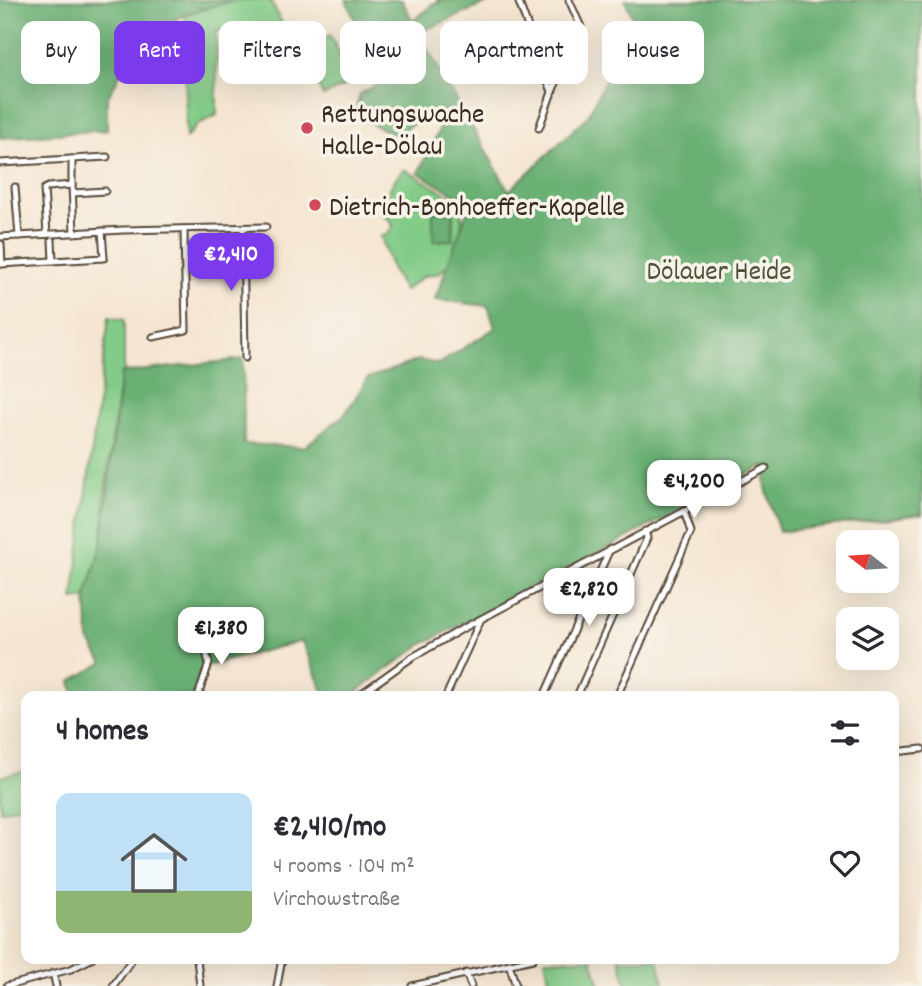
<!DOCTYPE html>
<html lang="en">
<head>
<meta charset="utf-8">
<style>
  body { margin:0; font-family:Dekko,sans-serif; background:#f7f7f7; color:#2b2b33; height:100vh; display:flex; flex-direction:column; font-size:26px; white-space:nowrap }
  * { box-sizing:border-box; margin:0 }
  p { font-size:23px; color:#7c7c81 }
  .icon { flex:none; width:38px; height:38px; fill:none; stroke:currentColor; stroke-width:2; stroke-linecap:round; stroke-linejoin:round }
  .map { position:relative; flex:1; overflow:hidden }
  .sheet { position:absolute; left:21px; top:691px; width:878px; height:273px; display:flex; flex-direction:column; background:#fff; border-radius:14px; box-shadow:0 7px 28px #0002 }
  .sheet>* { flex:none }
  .top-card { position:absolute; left:21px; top:21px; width:880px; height:63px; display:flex; gap:14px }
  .needle { width:46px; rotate:287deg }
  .tools { position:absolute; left:836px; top:530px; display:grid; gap:14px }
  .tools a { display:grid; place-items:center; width:63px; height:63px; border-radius:14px; background:#fff; box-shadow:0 7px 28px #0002; font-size:35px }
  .price { position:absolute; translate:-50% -60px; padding:0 16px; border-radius:14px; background:#fff; color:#222; font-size:23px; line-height:46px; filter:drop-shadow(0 2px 4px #0008) }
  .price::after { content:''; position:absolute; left:50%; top:42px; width:21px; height:16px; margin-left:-10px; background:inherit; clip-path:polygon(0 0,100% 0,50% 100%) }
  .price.selected { background:#7c3aed; color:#fff }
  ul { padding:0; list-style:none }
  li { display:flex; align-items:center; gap:21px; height:175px; padding:0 35px }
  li+li { border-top:2px solid #e1e1e2 }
  li span { display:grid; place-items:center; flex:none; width:196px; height:140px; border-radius:14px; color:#555 }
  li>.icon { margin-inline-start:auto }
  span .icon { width:84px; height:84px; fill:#fffc; stroke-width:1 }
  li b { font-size:30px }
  h2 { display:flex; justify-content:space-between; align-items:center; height:84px; padding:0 35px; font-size:30px }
  .pill { padding:0 24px; border-radius:14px; background:#fff; box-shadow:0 7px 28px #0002; font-size:24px; line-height:63px }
  .pill.selected { background:#7c3aed; color:#fff }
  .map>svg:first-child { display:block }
  .green { fill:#83cc88; stroke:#5f7b53; stroke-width:2 }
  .forest { fill:#6ab074; stroke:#526d49; stroke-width:2 }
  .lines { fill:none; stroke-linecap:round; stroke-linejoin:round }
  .street-casing { stroke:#574639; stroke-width:9 }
  .street { stroke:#fff; stroke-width:5 }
  .poi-dot { fill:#d1495b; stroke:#f7f3e8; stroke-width:2.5 }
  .labels { text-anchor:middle; stroke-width:7; stroke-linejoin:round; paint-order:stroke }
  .poi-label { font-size:28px; fill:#3b2a1e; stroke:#f7f3e8; text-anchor:start }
  .park-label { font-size:28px; fill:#4d5238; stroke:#f7f3e8 }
</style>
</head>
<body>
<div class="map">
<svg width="922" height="986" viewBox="0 0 922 986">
  <rect width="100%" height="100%" fill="#f7f3e8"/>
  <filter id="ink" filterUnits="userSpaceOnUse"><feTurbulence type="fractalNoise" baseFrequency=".0143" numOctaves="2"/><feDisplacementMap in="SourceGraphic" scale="14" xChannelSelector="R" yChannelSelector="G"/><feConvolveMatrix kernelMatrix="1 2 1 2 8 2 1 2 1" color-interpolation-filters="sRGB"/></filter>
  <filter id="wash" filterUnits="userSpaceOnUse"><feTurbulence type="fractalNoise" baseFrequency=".00686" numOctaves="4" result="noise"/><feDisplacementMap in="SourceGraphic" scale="28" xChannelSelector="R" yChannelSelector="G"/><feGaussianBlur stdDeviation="1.57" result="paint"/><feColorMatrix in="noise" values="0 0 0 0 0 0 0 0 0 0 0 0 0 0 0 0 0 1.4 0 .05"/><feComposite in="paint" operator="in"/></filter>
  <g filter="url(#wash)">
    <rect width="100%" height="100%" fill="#f5e6d2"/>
    <g class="green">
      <path d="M237 0H270L285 29 216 31 217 115 198 124 186 138 185 14Z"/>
      <path d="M330 35 353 82 323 96 301 49Z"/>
      <path d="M404 169 458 201 462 209 461 244 446 267 439 273 424 276 404 291 392 270 381 236 387 235 393 226 391 221 382 215C385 198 391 181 404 169Z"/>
      <path d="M109 317 124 320V373H121L106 486 102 542 86 598 73 600Z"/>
      <path d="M26 771V804L0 811V777Z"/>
      <path d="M545 959H592L600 986H542L541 981 549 979Z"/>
      <path d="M620 959H658L664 986H627Z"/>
    </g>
    <g class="forest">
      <path d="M0 0H236L185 14 133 49 107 99V130L0 138Z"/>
      <path d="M346 0H402L412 20H414L428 9 433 3H439L437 0H494L418 33 509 191 588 116 634 20 625 0H922V514L779 532 766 488 764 466 421 645 351 696H325L302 641 206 666 197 696H74L71 681 103 663 89 640 86 598 102 542 121 373 243 359 244 444 304 447 345 414 368 378 419 360 439 364 495 328 488 306 435 300 470 203 418 173 442 124 420 119 395 135 354 115 360 94 384 81Z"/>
      <path d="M453 211V240L433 241V212Z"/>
    </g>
  </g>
  <g filter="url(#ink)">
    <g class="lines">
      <defs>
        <g id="street">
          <path d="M518 0 552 92 539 128"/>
          <path d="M552 92 581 27 569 0"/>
          <path d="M0 163 107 157"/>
          <path d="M72 185 74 233"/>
          <path d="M15 187 19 236"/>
          <path d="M73 193 105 191"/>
          <path d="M243 228 245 358"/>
          <path d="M47 234 44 189 48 187 72 185V159"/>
          <path d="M0 237 123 230 266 227"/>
          <path d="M52 240 53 261"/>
          <path d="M1 244 2 264"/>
          <path d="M0 264 104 258 102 231"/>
          <path d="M153 337 186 330 184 229"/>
          <path d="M198 696 209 663 202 638"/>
          <path d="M358 696 411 658 462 629 766 468"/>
          <path d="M446 696 481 619"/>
          <path d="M544 696 610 549"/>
          <path d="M577 696 647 538 645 531"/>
          <path d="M617 696 691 532 684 511"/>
          <path d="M894 752 922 749"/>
          <path d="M197 959 200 986"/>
          <path d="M509 964 516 986"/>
          <path d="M53 973 56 986"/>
          <path d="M466 973 471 986"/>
          <path d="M7 986 71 969 91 959"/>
          <path d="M113 986 132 959"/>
          <path d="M277 986 282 959"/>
          <path d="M412 986 533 959"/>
        </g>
      </defs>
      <use href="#street" class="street-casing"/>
      <use href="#street" class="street"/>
    </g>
  </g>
  <g class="poi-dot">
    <circle cx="307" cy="128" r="7"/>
    <circle cx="315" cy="205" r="7"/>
  </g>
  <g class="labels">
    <g class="poi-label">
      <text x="321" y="122">Rettungswache<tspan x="321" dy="32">Halle-Dölau</tspan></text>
      <text x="329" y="215">Dietrich-Bonhoeffer-Kapelle</text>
    </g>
    <g class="park-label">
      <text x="719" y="279">Dölauer Heide</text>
    </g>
  </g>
</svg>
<div class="tools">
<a><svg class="needle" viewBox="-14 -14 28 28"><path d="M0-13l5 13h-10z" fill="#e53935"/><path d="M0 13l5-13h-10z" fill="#7c7c81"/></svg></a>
<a><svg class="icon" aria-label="layers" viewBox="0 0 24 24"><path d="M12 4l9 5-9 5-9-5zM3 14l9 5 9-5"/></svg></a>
</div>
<b class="price selected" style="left:231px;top:293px">€2,410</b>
<b class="price" style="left:694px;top:520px">€4,200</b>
<b class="price" style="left:589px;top:628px">€2,820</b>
<b class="price" style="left:221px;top:667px">€1,380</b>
<div class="top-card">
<a class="pill">Buy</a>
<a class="pill selected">Rent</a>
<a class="pill">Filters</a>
<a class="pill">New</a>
<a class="pill">Apartment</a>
<a class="pill">House</a>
</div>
<section class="sheet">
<h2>4 homes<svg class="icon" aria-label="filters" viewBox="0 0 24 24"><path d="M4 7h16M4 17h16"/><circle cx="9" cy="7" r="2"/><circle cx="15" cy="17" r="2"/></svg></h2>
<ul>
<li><span style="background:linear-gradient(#bfe0f5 70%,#8fb573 0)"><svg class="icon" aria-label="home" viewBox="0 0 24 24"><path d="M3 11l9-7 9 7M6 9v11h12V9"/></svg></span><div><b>€2,410/mo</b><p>4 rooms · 104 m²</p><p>Virchowstraße</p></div><svg class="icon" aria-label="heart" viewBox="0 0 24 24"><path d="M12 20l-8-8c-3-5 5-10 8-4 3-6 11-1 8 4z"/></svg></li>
</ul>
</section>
</div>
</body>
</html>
